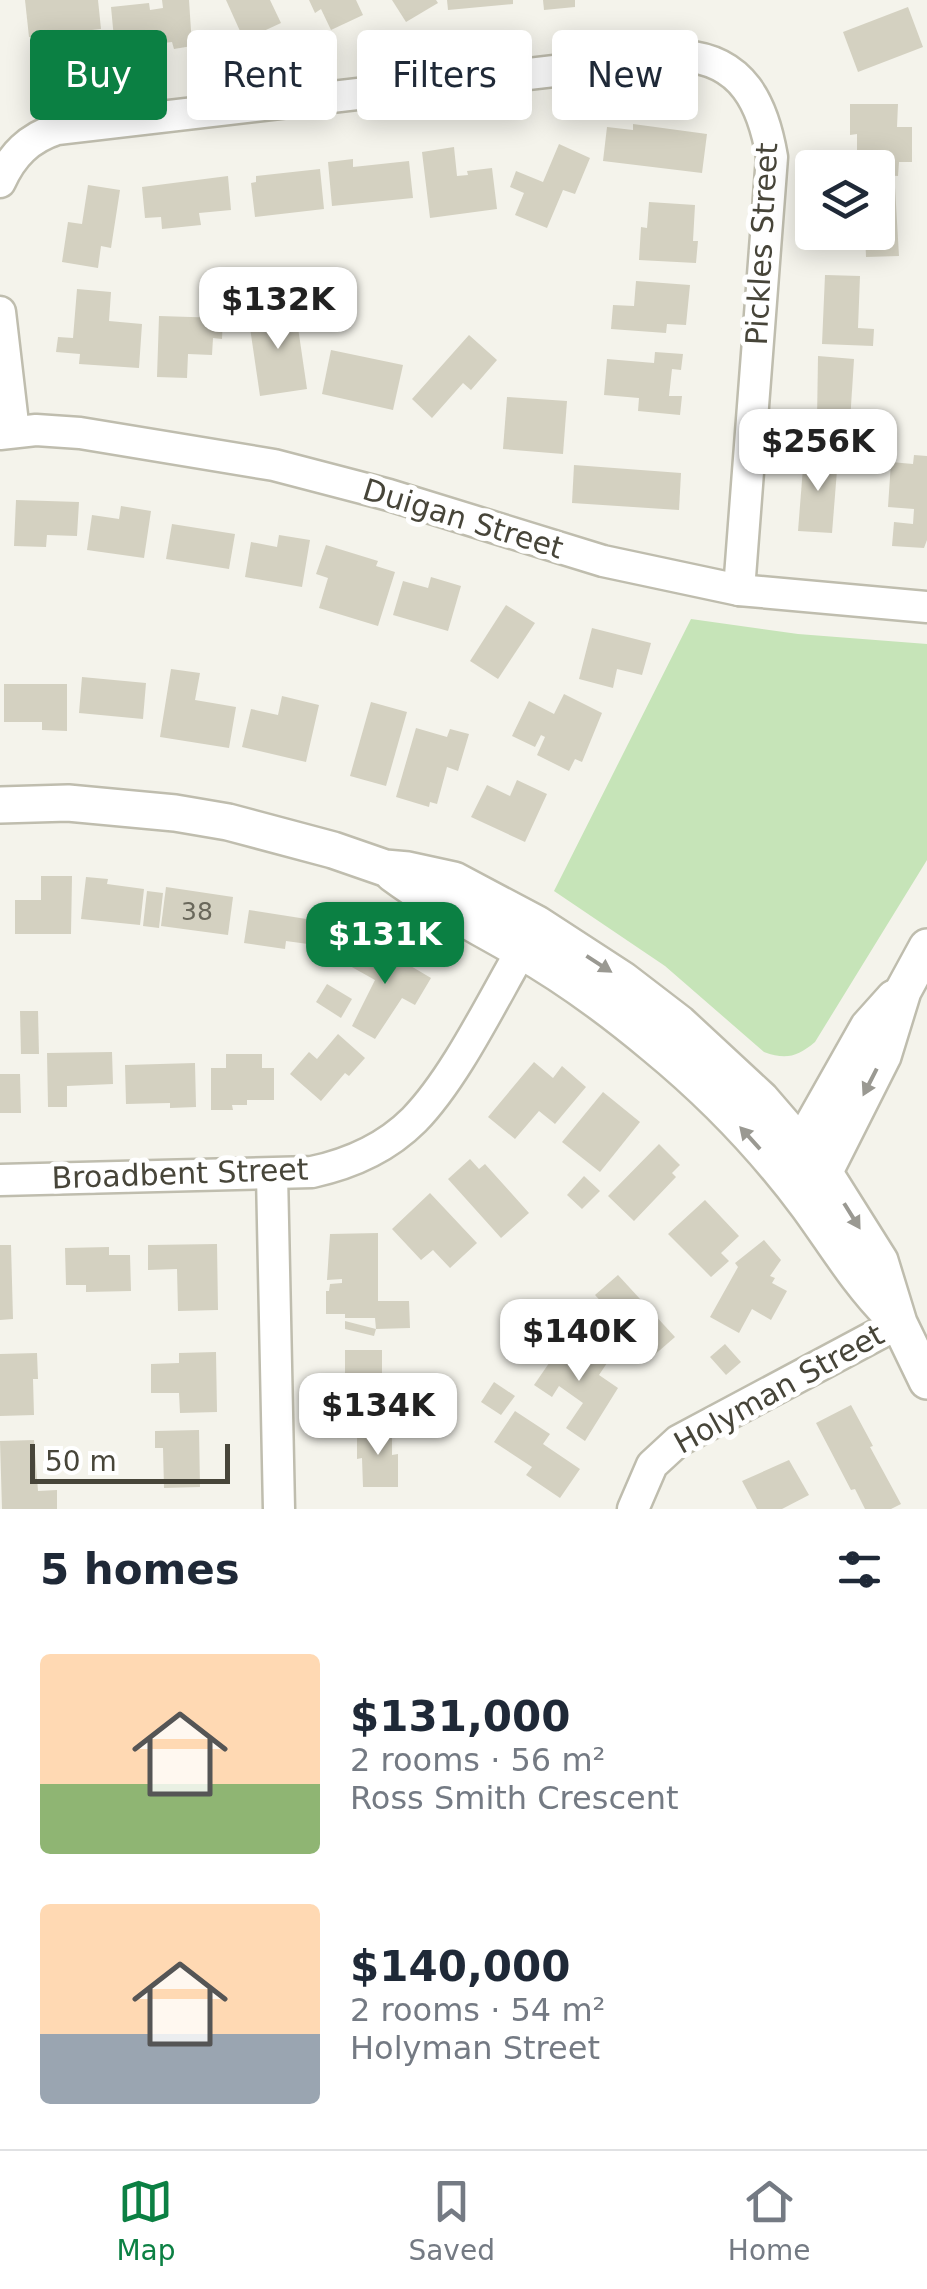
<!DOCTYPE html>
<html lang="en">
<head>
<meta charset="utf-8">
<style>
  body { margin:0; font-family:"DejaVu Sans",sans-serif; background:#f2f2f3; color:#1f2937; height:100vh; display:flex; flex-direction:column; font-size:38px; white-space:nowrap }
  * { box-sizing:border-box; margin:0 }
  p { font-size:32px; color:#747a83 }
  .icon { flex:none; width:55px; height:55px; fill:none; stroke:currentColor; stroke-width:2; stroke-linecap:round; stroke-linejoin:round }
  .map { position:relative; height:1509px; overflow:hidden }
  .drawer { display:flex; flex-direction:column; background:#fff; flex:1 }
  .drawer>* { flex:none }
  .guide { position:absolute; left:30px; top:30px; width:868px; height:90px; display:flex; gap:20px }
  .fabs { position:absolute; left:795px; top:150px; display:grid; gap:20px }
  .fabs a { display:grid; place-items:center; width:100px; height:100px; border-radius:10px; background:#fff; box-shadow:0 5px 25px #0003; font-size:50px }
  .scale { position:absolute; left:30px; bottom:25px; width:200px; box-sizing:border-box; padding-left:10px; border:5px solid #474539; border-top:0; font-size:28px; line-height:35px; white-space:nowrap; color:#474539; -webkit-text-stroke:8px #fff; paint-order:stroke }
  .price { position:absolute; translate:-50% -85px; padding:0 22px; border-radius:20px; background:#fff; color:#222; font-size:32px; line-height:65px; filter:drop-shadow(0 2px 5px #0008) }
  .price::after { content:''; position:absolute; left:50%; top:60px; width:30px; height:22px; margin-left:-15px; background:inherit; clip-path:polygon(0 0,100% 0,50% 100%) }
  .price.active { background:#0b8043; color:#fff }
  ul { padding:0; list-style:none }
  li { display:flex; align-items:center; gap:30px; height:250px; padding:0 40px }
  li span { display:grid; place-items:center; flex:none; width:280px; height:200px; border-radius:10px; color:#555 }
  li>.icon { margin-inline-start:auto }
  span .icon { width:120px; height:120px; fill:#fffc; stroke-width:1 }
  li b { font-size:42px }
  h2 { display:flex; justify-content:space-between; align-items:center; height:120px; padding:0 40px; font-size:42px }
  .tag { padding:0 35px; border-radius:10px; background:#fff; box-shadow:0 5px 25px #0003; font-size:35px; line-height:90px }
  .tag.active { background:#0b8043; color:#fff }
  .tab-bar { display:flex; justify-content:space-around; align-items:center; height:140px; border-top:2px solid #e0e1e3; background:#fff; font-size:28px; color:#747a83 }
  .tab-bar a { display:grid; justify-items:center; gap:5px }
  .tab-bar .active { color:#0b8043 }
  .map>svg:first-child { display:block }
  .green { fill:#c6e4b8 }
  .building { fill:#d4d1c1 }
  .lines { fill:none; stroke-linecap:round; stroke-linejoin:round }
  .minor-casing { stroke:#bfbdae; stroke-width:35 }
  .tertiary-casing { stroke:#bfbdae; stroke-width:40 }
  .minor { stroke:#fff; stroke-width:30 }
  .tertiary { stroke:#fff; stroke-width:35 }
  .oneway { fill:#9a9992 }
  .labels { text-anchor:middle; stroke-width:10; stroke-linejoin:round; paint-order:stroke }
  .number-label { font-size:25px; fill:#6a685b }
  .street-label { font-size:30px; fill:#474539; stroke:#fff }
</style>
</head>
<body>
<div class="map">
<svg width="927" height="1509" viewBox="0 0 927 1509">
  <rect width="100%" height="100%" fill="#f4f3eb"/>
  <path class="green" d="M691 619 798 634 927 644V860L815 1042C797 1057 786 1060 764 1052L665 966 554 891Z"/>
  <g class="building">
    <path d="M25 0H98L101 29 29 37Z"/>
    <path d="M162 0H189L192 46 174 49 172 42 115 49 111 7 149 3 150 10 163 8Z"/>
    <path d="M226 0H270L281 23 244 40Z"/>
    <path d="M309 0H356L363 15 331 30 321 9 315 13Z"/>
    <path d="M392 0H436L438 3 406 22Z"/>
    <path d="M447 0H513V4L448 10Z"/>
    <path d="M543 0H575V7L544 10Z"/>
    <path d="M908 7 923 47 858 72 843 32Z"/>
    <path d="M850 104H898L897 127H912V162H899L898 176 878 175V168H857V134L850 135Z"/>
    <path d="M633 124 707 134 702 173 603 161 607 127 633 130Z"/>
    <path d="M559 144 590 158 575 194 563 190 547 228 515 215 524 193 510 187 516 171 543 182Z"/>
    <path d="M454 147 457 176 468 175 467 171 492 168 497 209 430 218 422 152Z"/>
    <path d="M353 159V167L409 161 413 198 332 206 328 162Z"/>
    <path d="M320 169 324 209 255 217 251 183 256 182V176Z"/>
    <path d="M228 176 231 210 199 213 201 225 162 229 161 217 145 218 142 187Z"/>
    <path d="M88 185 120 190 111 248 101 246 98 268 62 262 68 222 82 224Z"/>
    <path d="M895 187 899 256 866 257 865 232H878V188Z"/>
    <path d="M649 202 695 205 693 241H698L696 263 639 260 641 227 647 228Z"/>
    <path d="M825 275 860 276 858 328 874 329 873 346 822 344Z"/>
    <path d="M636 281 690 285 686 325 667 324 666 333 611 329 613 305 634 306Z"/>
    <path d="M77 289 111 292 109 321 142 324 139 368 79 364 80 354 56 352 58 337 73 338Z"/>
    <path d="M295 307 307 389 260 396 248 314Z"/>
    <path d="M159 316 223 318 222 339 213 338 212 355 188 354 187 378 157 377Z"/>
    <path d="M469 335 497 360 471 390 463 383 432 418 412 399Z"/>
    <path d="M331 350 403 365 393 410 322 394Z"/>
    <path d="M655 352 683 354 681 370 672 369 669 396H682L680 415 638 411 639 398 604 395 607 359 654 363Z"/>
    <path d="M818 356 854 359 850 422 817 420Z"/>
    <path d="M507 397 567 401 563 454 503 449Z"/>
    <path d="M804 455 838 458 832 533 798 531Z"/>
    <path d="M914 455 927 456V540L924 548 892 546 894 522 913 524 914 509 888 507 891 462 913 464Z"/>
    <path d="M574 465 681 473 679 510 572 503Z"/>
    <path d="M16 500 79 502 77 536 47 535 46 547 14 546Z"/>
    <path d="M121 506 151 511 144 558 87 550 92 515 119 519Z"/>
    <path d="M172 524 235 534 229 569 166 559Z"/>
    <path d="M279 535 310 540 302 587 245 577 251 542 277 547Z"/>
    <path d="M326 545 378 561 376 566 395 572 378 626 319 608 328 578 316 574Z"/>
    <path d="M431 577 461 586 448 631 393 615 403 581 428 588Z"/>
    <path d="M506 605 535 623 498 679 470 661Z"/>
    <path d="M592 628 651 643 642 675 617 669 613 688 579 679Z"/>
    <path d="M171 669 200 673 195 700 236 707 229 748 160 737Z"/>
    <path d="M82 677 146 683 143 719 79 713Z"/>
    <path d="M4 684H67V731L42 730V722H4Z"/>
    <path d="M564 694 602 713 582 762 575 759 569 771 537 755 545 737 541 735 535 747 512 736 529 701 554 714Z"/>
    <path d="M282 696 319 705 306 762 242 747 251 709 278 715Z"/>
    <path d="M371 702 407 712 386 786 350 776Z"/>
    <path d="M416 728 447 737 450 729 469 734 458 771 447 767 437 804 430 802 429 807 396 797Z"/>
    <path d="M517 780 547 794 525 842 471 817 487 785 510 796Z"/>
    <path d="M41 876H72L71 934H15V900H41Z"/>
    <path d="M86 877 108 879 107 884 144 889 140 925 81 919Z"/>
    <path d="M166 887 233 897 228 935 161 926Z"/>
    <path d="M147 891 163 893 159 928 143 926Z"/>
    <path d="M249 910 332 923V926L348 928 337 948 286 941 285 949 244 943Z"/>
    <path d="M365 939 431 978 415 1005 402 998 375 1039 352 1026 375 980 350 966Z"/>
    <path d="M327 984 352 999 341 1018 316 1002Z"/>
    <path d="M20 1011H38L39 1054H21Z"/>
    <path d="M338 1034 365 1058 349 1076 345 1073 321 1101 290 1074 309 1052 317 1059Z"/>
    <path d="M112 1052 113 1084 67 1086V1107H48L47 1053Z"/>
    <path d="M226 1054H262V1068H274V1100H247V1105H232L233 1110H211V1068H226Z"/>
    <path d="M534 1062 553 1078 562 1066 586 1087 555 1124 539 1111 515 1139 488 1117Z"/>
    <path d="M195 1063 196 1107 170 1108V1103L126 1104 125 1065Z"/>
    <path d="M0 1074H20L21 1113H0Z"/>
    <path d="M603 1092 640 1122 600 1172 562 1142Z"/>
    <path d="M659 1144 680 1165 672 1173 676 1177 634 1221 608 1196Z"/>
    <path d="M470 1159 479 1169 485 1164 529 1213 501 1238 448 1179Z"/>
    <path d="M584 1176 600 1191 582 1209 567 1195Z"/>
    <path d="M430 1193 477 1243 450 1268 433 1250 421 1260 392 1229Z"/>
    <path d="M705 1200 739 1236 721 1253 729 1261 711 1277 668 1234Z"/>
    <path d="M378 1233V1301H409L410 1328 376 1329 375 1318H345V1314H326V1291H329L330 1284 342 1283V1279L327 1280 330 1234Z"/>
    <path d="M764 1240 781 1260 770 1276 775 1278 772 1283 787 1291 771 1320 752 1309 739 1333 710 1317 738 1267 735 1263Z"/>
    <path d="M217 1244 218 1310 178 1311 177 1269 148 1270V1245Z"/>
    <path d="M0 1245H11L13 1319 0 1320Z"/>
    <path d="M109 1247V1255H130L131 1291 86 1292V1285H66L65 1248Z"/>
    <path d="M618 1275 675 1337 652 1357 595 1295Z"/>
    <path d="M345 1321 376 1329 374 1336 345 1329Z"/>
    <path d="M567 1337 607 1363 599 1375 618 1388 585 1441 566 1428 583 1403 559 1386 552 1397 534 1385Z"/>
    <path d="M725 1344 741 1362 726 1375 710 1357Z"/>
    <path d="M345 1350H382V1407L345 1408Z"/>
    <path d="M216 1352 217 1412 180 1413 179 1393H151V1364L179 1363V1353Z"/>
    <path d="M37 1353 38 1379H33L34 1415 0 1416V1354Z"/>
    <path d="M494 1382 515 1396 501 1415 481 1402Z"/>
    <path d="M851 1405 873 1446 870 1447 901 1504 891 1509H865L855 1489 851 1490 816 1423Z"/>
    <path d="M515 1411 550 1434 543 1444 580 1469 560 1498 526 1475 532 1467 494 1442Z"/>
    <path d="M357 1429H392V1455L398 1454V1487H363L362 1458 357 1459Z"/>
    <path d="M199 1430 200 1487 164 1488 163 1448H155V1431Z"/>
    <path d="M34 1440 38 1491 57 1490V1509H2L0 1441Z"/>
    <path d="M789 1460 809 1495 782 1509H757L742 1481Z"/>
  </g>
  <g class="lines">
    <defs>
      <g id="minor">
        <path d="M0 182C12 155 29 138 57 129L683 56C743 60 763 104 772 157L739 590"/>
        <path d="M0 312 14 432"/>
        <path d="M0 434 36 430 80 433 274 465 389 495 603 561 739 590 927 607"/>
        <path d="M272 1174 279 1509"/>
        <path d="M0 1180 312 1172C349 1164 386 1148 414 1120 459 1074 498 988 533 931"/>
        <path d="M633 1509 652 1465 678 1441 899 1323"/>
      </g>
      <g id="tertiary">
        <path d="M0 805 68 803 175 813 228 822 333 850 385 868 408 870 454 880 537 924 623 980 679 1023 761 1099 824 1172 880 1261 899 1323 927 1381"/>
        <path d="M393 874C432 903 475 924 518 949 566 976 612 1010 655 1046 711 1092 764 1147 808 1206 835 1243 858 1282 891 1315"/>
        <path d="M790 1165 868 1027 894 998"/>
        <path d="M815 1191 883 1056 903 991 927 947"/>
      </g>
    </defs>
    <use href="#minor" class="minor-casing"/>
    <use href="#tertiary" class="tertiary-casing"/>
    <use href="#minor" class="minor"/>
    <use href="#tertiary" class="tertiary"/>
  </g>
  <defs><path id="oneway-solid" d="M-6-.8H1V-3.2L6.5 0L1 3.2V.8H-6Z" transform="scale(2.5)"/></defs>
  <g class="oneway">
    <use href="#oneway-solid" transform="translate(599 964) rotate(33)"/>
    <use href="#oneway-solid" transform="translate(870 1082) rotate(117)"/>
    <use href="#oneway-solid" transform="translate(750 1138) rotate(-132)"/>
    <use href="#oneway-solid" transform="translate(852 1216) rotate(58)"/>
  </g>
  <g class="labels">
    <g class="number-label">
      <text x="197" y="920">38</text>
    </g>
    <g class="street-label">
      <text transform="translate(762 244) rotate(-87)" y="10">Pickles Street</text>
      <text transform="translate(463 519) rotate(17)" y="10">Duigan Street</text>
      <text transform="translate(180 1174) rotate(-2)" y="10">Broadbent Street</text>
      <text transform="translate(779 1389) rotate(-29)" y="10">Holyman Street</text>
    </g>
  </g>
</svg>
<div class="fabs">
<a><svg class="icon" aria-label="layers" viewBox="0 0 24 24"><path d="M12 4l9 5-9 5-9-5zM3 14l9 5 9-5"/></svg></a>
</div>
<div class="scale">50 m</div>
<b class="price" style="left:278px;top:352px">$132K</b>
<b class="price" style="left:818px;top:494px">$256K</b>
<b class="price active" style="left:385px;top:987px">$131K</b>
<b class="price" style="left:579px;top:1384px">$140K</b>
<b class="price" style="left:378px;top:1458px">$134K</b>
<div class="guide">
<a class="tag active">Buy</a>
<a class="tag">Rent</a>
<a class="tag">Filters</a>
<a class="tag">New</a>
</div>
</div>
<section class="drawer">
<h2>5 homes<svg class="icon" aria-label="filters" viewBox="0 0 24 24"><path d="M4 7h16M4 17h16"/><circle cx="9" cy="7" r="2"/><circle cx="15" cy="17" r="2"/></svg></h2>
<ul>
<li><span style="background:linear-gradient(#ffd9b3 65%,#8fb573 0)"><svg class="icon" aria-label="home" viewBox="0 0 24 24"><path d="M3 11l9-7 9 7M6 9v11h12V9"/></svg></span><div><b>$131,000</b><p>2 rooms · 56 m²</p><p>Ross Smith Crescent</p></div></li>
<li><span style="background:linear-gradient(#ffd9b3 65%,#9aa5b1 0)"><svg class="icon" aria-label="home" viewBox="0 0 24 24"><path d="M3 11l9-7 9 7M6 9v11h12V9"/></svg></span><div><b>$140,000</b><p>2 rooms · 54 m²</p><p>Holyman Street</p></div></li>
</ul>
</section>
<nav class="tab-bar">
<a class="active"><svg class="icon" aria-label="map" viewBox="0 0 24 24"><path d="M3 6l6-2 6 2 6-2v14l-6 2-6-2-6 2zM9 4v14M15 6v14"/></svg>Map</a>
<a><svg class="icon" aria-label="saved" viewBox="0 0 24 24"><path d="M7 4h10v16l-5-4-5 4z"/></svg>Saved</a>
<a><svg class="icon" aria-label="home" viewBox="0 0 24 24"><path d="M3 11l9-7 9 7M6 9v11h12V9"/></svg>Home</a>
</nav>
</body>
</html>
